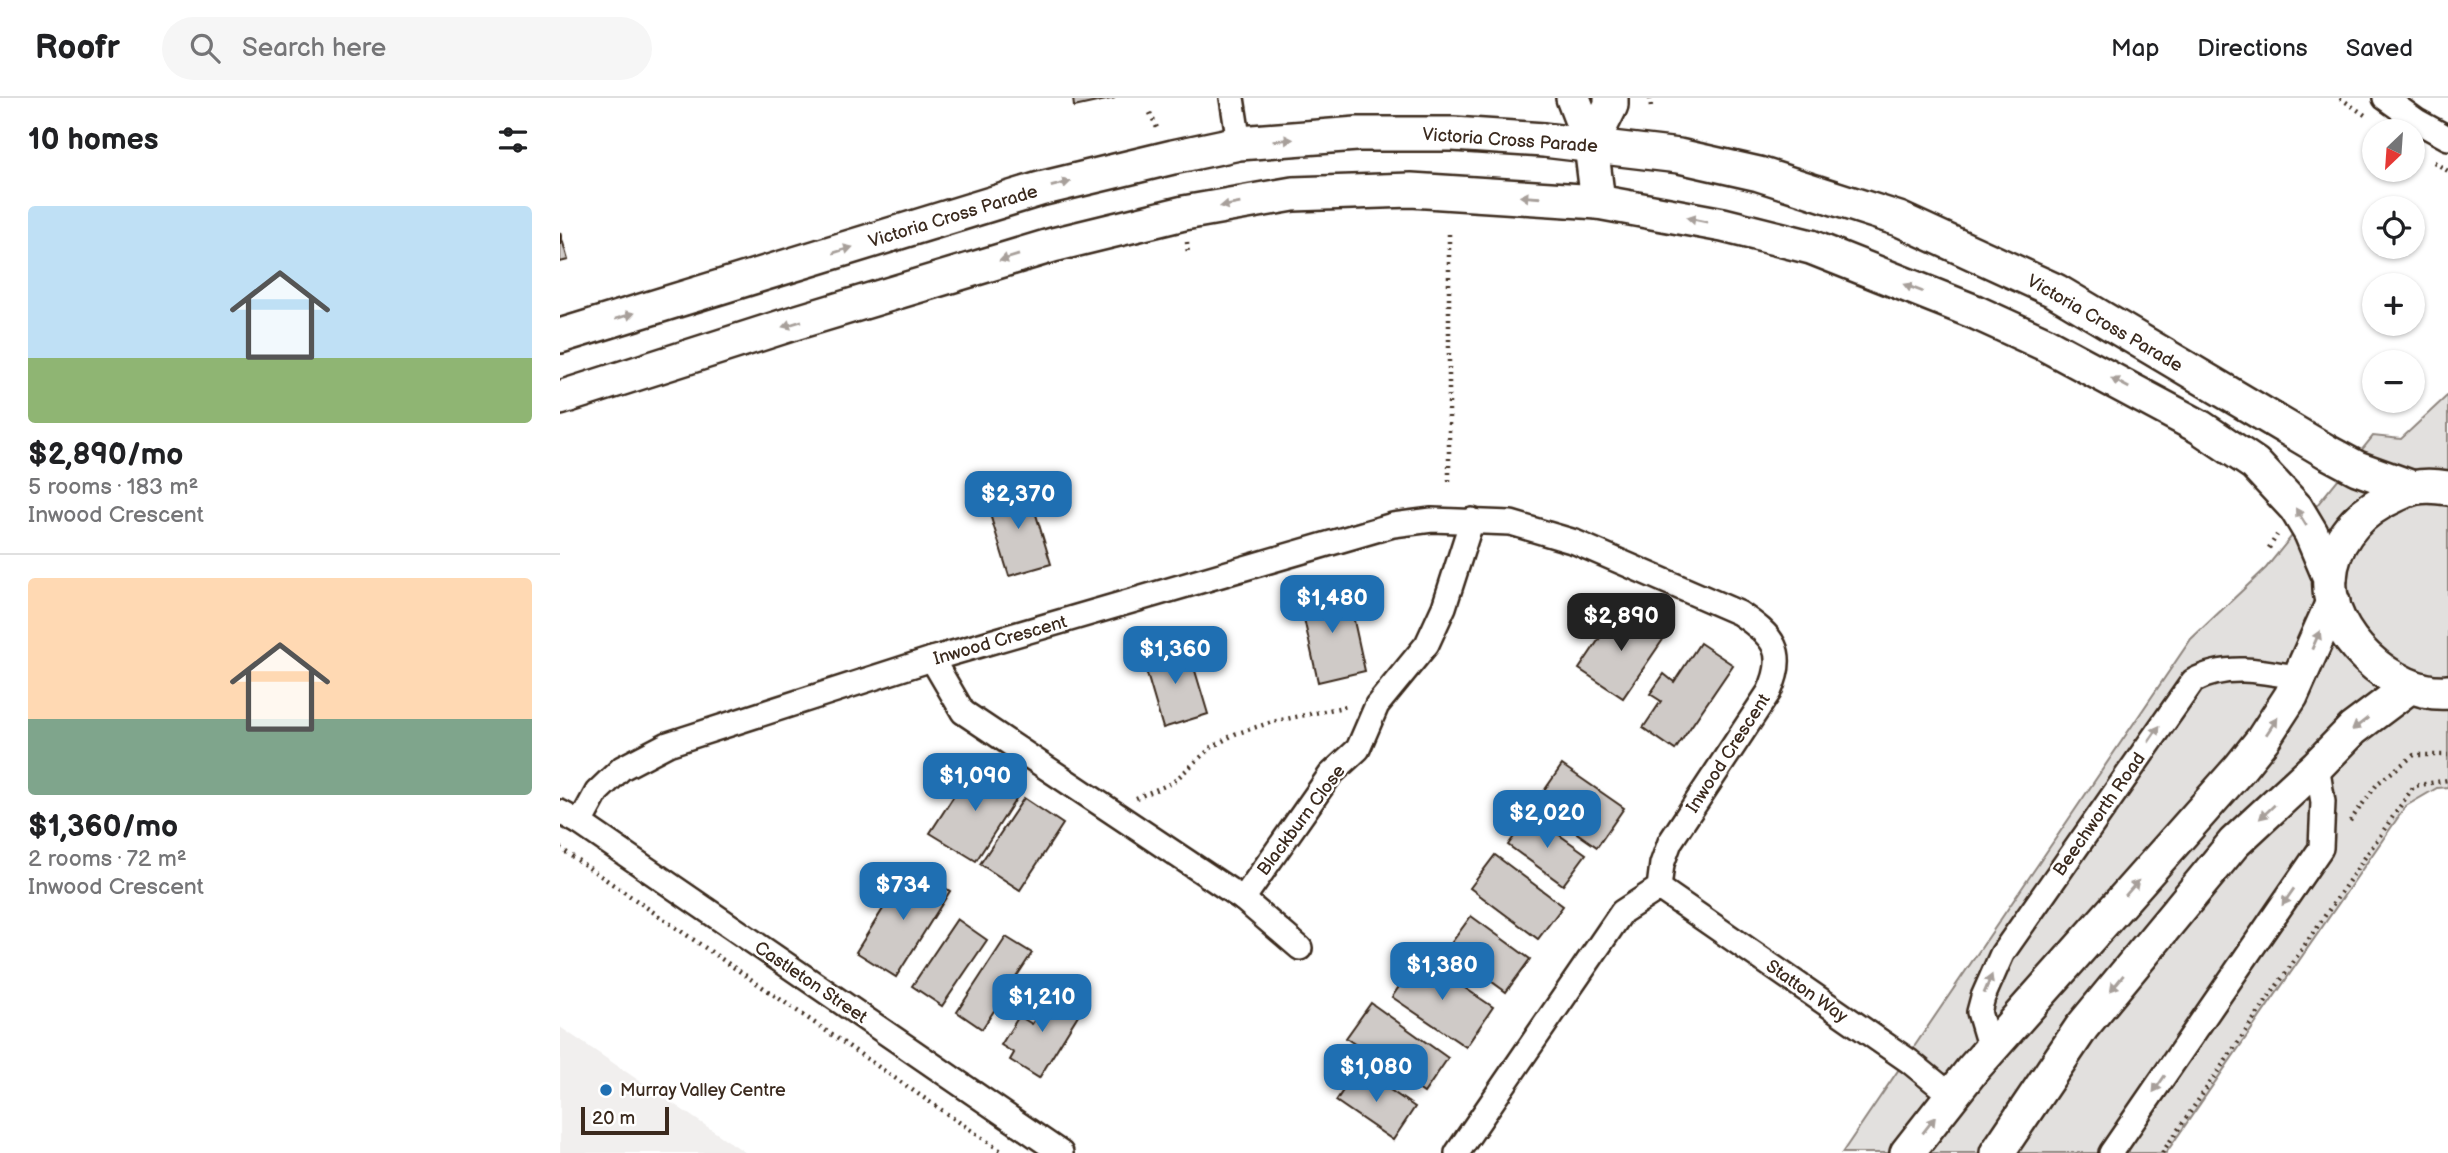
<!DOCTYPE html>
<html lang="en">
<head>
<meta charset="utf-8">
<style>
  body { margin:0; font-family:"Balsamiq Sans",sans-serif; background:#f6f6f6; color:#202124; height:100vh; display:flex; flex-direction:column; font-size:26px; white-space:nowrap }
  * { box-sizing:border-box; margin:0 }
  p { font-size:23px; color:#757577 }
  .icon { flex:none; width:38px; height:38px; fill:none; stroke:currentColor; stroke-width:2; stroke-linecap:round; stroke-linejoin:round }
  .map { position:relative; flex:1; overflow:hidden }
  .sheet { display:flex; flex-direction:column; background:#fff; width:560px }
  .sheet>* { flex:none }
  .needle { width:46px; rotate:205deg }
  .buttons { position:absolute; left:1802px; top:21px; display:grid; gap:14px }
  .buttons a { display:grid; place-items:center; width:63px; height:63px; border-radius:50%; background:#fff; box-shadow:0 2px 5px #0004; font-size:35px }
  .scale { position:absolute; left:21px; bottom:18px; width:88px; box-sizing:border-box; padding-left:7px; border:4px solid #3b2a1e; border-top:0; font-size:19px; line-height:24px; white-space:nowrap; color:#3b2a1e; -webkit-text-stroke:5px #fff; paint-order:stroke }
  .price { position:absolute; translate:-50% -60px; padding:0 16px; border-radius:14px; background:#1f6fb2; color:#fff; font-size:23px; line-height:46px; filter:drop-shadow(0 2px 4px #0008) }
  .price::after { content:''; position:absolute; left:50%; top:42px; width:21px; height:16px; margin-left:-10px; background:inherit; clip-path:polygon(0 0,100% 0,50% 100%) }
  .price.on { background:#222; color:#fff }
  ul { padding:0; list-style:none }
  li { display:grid; align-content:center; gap:14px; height:371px; padding:0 28px }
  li+li { border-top:2px solid #e0e0e0 }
  li span { display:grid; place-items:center; height:217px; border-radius:7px; color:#555 }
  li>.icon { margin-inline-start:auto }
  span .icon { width:126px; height:126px; fill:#fffc; stroke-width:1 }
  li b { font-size:30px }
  h2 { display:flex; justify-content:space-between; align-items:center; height:84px; padding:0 28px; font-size:30px }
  header { display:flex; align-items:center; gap:42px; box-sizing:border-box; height:98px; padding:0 35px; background:#fff; border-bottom:2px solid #e0e0e0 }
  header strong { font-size:33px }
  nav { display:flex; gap:38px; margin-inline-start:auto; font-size:24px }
  .search { width:490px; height:63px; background:#f6f6f6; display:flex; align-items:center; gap:18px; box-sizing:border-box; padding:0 24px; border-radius:38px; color:#757577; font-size:26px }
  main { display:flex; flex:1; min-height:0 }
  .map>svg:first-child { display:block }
  .built { fill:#f1efee }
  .green { fill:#e2e0de; stroke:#8e857e; stroke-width:2 }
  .building { fill:#cfcac7; stroke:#3b2a1e; stroke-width:2 }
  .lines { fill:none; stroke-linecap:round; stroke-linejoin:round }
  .street-casing { stroke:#3b2a1e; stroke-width:28 }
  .secondary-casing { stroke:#3b2a1e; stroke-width:38 }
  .path { stroke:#3b2a1e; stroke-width:4.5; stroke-dasharray:2 5; stroke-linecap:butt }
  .street { stroke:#fff; stroke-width:23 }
  .secondary { stroke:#fff; stroke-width:33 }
  .oneway { fill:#a79f9a }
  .poi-dot { fill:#1f6fb2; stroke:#fff; stroke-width:2.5 }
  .labels { text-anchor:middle; stroke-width:5; stroke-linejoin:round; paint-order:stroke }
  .street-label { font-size:18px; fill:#3b2a1e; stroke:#fff }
  .poi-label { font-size:18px; fill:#3b2a1e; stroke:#fff; text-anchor:start }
</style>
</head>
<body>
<header>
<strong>Roofr</strong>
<div class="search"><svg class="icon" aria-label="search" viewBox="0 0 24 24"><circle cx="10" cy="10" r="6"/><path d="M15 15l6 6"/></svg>Search here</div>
<nav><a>Map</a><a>Directions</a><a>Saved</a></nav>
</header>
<main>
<section class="sheet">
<h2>10 homes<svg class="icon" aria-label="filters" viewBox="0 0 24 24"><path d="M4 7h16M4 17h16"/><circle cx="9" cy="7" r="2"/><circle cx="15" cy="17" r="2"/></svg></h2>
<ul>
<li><span style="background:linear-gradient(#bfe0f5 70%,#8fb573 0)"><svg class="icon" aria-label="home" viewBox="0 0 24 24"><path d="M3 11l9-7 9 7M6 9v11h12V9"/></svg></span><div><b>$2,890/mo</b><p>5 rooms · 183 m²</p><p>Inwood Crescent</p></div></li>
<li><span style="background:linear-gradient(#ffd9b3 65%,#7fa58c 0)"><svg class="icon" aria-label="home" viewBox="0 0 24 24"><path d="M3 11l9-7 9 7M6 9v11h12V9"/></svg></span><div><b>$1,360/mo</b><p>2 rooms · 72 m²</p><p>Inwood Crescent</p></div></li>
</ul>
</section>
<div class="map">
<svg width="1888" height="1055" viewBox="0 0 1888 1055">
  <rect width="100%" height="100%" fill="#fff"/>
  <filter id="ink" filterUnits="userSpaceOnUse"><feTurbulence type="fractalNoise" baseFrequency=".0143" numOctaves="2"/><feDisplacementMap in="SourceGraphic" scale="14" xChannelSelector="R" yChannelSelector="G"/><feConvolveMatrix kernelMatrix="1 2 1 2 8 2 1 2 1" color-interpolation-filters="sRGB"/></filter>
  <g filter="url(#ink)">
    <path class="built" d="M0 929 186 1055H0Z"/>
    <path class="green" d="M1888 297V689L1877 690 1846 708 1606 1055H1282L1631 541 1706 470 1813 338 1841 341Z"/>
    <g class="building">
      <path d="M513 0H555L514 9Z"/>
      <path d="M0 134 8 162 0 164Z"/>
      <path d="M467 387 491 466 449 478 425 400Z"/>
      <path d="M768 488 771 499 788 495 805 573 758 584 741 507 751 505 748 492Z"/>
      <path d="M1060 510 1104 540 1063 600 1019 571Z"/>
      <path d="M1140 545 1173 567 1115 652 1083 630 1101 603 1090 596 1104 576 1114 584Z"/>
      <path d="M627 546 648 616 603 630 582 559Z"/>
      <path d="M414 667 459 696 416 763 370 735Z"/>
      <path d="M1002 667 1064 710 1037 749 975 706Z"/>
      <path d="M464 700 503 726 460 792 420 766Z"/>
      <path d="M970 716 1026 756 1003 787 948 747Z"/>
      <path d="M935 757 1003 808 978 841 910 790Z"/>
      <path d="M350 768 390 793 336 879 296 854Z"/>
      <path d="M911 818 970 861 946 894 887 851Z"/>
      <path d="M397 821 427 842 382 908 352 888Z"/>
      <path d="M446 839 472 855 422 931 397 914Z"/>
      <path d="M859 859 933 909 906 949 832 899Z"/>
      <path d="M494 891 523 909 479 980 450 962 454 955 441 947 459 918 472 926Z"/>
      <path d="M811 905 888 960 864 995 786 940Z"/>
      <path d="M798 970 855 1009 833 1042 776 1003Z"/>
    </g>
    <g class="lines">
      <defs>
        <g id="street">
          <path d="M672 0 679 45"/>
          <path d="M1825 0 1857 23 1888 40"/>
          <path d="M372 561 403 614 683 801 770 677 798 651 817 607 867 546 884 509 912 422"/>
          <path d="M0 714 20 725 501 1055"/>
          <path d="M20 725 37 694 62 670 108 646 372 561 833 427 872 422 951 425 1015 444 1179 515C1213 538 1228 553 1209 594L1110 744 1102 766 1099 790 1062 814 897 1055"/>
          <path d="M1099 790 1349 963 1392 998"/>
          <path d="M683 801 740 850"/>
          <path d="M1430 951 1419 914 1423 899 1442 856 1633 583C1666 565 1703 573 1739 580"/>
          <path d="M1551 1055 1761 750 1763 704 1757 668"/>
        </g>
        <g id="secondary">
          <path d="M1013 0 1031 47 1038 104"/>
          <path d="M1031 47 1051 7V0"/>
          <path d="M0 238 480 91 613 59 679 45 797 36H893L984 42 1119 58 1199 76 1339 121 1496 193 1769 355 1797 370 1850 389"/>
          <path d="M0 300 231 226 493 147 624 115 733 96 851 92 1038 104 1163 127 1251 149 1415 214 1483 245 1640 329 1695 366 1736 410 1751 435 1770 480"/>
          <path d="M1888 390C1857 385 1849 390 1822 404 1795 419 1772 447 1770 480 1765 535 1834 599 1888 594"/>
          <path d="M1347 1055 1412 972 1679 671 1703 641 1731 598 1773 504"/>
          <path d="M1437 1055 1522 929 1674 745 1757 668 1793 631 1849 589"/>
        </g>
      </defs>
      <use href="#street" class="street-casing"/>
      <use href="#secondary" class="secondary-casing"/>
      <g class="path">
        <path d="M1090 0 1091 10"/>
        <path d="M1780 0 1805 17"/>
        <path d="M590 15 598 32"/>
        <path d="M1874 64 1888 73"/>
        <path d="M889 136V387"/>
        <path d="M627 144 628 157"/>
        <path d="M1709 450 1717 437"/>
        <path d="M576 700 612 685 652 649 675 636 712 624 788 608"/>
        <path d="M1790 723 1818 685 1854 657H1888"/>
        <path d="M0 750 444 1055"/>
        <path d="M1602 1055 1854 688 1888 682"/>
      </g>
      <use href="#street" class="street"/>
      <use href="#secondary" class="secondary"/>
    </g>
    <defs><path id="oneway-solid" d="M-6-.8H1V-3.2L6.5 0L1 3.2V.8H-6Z" transform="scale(1.75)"/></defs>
    <g class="oneway">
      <use href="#oneway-solid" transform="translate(723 42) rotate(-4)"/>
      <use href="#oneway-solid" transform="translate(501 86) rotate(-14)"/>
      <use href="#oneway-solid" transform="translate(970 99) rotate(-176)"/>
      <use href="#oneway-solid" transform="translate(670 107) rotate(170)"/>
      <use href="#oneway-solid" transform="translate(1137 122) rotate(-169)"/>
      <use href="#oneway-solid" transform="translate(283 152) rotate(-17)"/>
      <use href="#oneway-solid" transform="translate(449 160) rotate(163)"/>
      <use href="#oneway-solid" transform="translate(1353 190) rotate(-159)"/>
      <use href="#oneway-solid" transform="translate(65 218) rotate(-17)"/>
      <use href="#oneway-solid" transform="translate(232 226) rotate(163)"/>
      <use href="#oneway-solid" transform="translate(1560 285) rotate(-152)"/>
      <use href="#oneway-solid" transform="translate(1741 419) rotate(-122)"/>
      <use href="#oneway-solid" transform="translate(1756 542) rotate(-66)"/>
      <use href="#oneway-solid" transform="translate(1800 626) rotate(142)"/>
      <use href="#oneway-solid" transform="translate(1712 628) rotate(-56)"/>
      <use href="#oneway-solid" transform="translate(1594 636) rotate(-55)"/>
      <use href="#oneway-solid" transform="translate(1707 714) rotate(137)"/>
      <use href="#oneway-solid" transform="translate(1572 790) rotate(-49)"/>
      <use href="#oneway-solid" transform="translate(1728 799) rotate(125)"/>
      <use href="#oneway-solid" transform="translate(1557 885) rotate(129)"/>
      <use href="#oneway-solid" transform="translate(1428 886) rotate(-67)"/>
      <use href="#oneway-solid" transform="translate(1599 986) rotate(125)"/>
      <use href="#oneway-solid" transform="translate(1369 1027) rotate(-52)"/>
    </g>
  </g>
  <circle class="poi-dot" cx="46" cy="992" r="7"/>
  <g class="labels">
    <g class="street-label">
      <text transform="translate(950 42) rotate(4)" y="6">Victoria Cross Parade</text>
      <text transform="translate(393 118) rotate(-17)" y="6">Victoria Cross Parade</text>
      <text transform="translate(1545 225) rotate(30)" y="6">Victoria Cross Parade</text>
      <text transform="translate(440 542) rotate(-16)" y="6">Inwood Crescent</text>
      <text transform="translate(1168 655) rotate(-57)" y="6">Inwood Crescent</text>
      <text transform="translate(1539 716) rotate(-55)" y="6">Beechworth Road</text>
      <text transform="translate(741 722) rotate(-53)" y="6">Blackburn Close</text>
      <text transform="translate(251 884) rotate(34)" y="6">Castleton Street</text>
      <text transform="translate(1247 893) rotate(35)" y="6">Statton Way</text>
    </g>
    <g class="poi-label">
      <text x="60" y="998">Murray Valley Centre</text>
    </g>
  </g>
</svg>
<div class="buttons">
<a><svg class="needle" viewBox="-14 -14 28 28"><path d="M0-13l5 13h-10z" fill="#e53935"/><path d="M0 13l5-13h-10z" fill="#757577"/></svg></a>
<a><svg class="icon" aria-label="locate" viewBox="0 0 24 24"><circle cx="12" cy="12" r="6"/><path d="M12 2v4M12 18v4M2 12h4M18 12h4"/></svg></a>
<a>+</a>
<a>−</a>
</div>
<div class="scale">20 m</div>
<b class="price" style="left:458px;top:433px">$2,370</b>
<b class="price" style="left:772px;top:537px">$1,480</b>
<b class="price on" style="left:1061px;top:555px">$2,890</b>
<b class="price" style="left:615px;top:588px">$1,360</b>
<b class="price" style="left:415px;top:715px">$1,090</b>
<b class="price" style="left:987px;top:752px">$2,020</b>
<b class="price" style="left:343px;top:824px">$734</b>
<b class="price" style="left:882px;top:904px">$1,380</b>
<b class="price" style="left:482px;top:936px">$1,210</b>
<b class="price" style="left:816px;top:1006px">$1,080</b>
</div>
</main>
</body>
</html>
